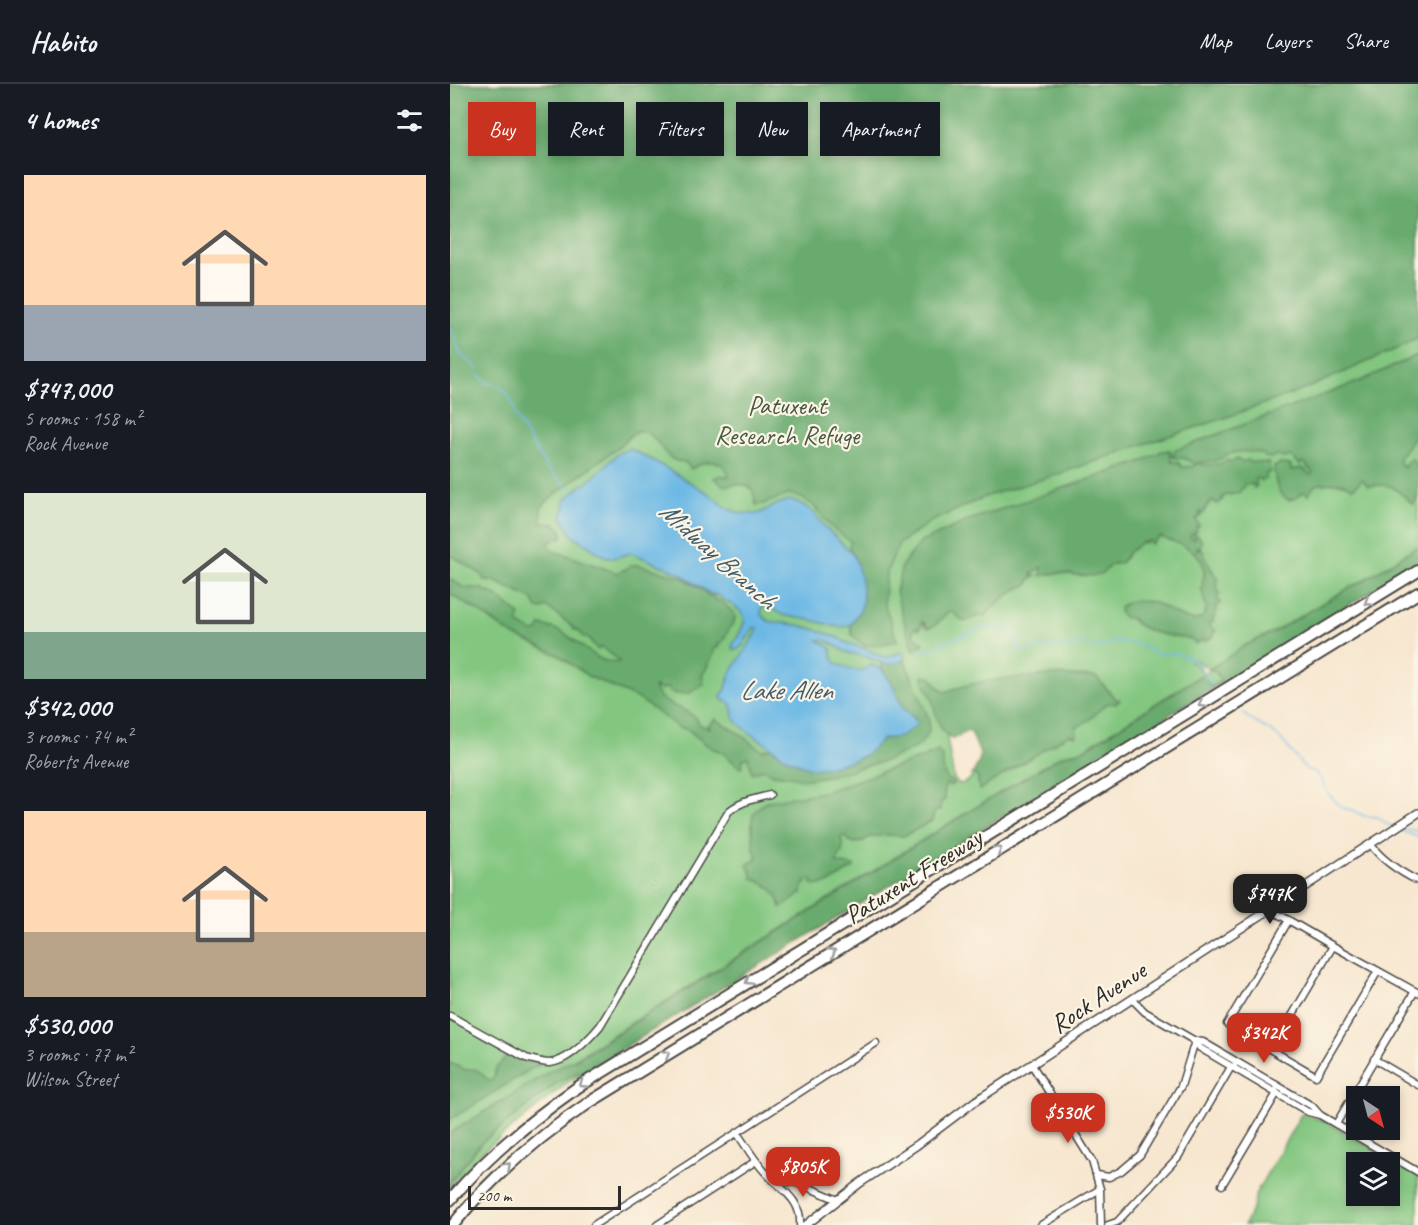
<!DOCTYPE html>
<html lang="en">
<head>
<meta charset="utf-8">
<style>
  body { margin:0; font-family:Caveat,sans-serif; background:#242831; color:#f1f3f6; height:100vh; display:flex; flex-direction:column; font-size:22px; white-space:nowrap }
  * { box-sizing:border-box; margin:0 }
  p { font-size:20px; color:#9ea1a6 }
  .icon { flex:none; width:33px; height:33px; fill:none; stroke:currentColor; stroke-width:2; stroke-linecap:round; stroke-linejoin:round }
  .map { position:relative; flex:1; overflow:hidden }
  .drawer { display:flex; flex-direction:column; background:#171b24; width:450px }
  .drawer>* { flex:none }
  .hud { position:absolute; left:18px; top:18px; width:570px; height:54px; display:flex; gap:12px }
  .needle { width:39px; rotate:144deg }
  .buttons { position:absolute; left:896px; top:1002px; display:grid; gap:12px }
  .buttons a { display:grid; place-items:center; width:54px; height:54px; border-radius:0px; background:#171b24; box-shadow:0 3px 9px #0003; font-size:30px }
  .scale { position:absolute; left:18px; bottom:15px; width:153px; box-sizing:border-box; padding-left:6px; border:3px solid #2b2b2b; border-top:0; font-size:16px; line-height:21px; white-space:nowrap; color:#2b2b2b; -webkit-text-stroke:4px #fcf5e5; paint-order:stroke }
  .price { position:absolute; translate:-50% -51px; padding:0 14px; border-radius:12px; background:#c8321e; color:#fff; font-size:20px; line-height:39px; filter:drop-shadow(0 2px 3px #0008) }
  .price::after { content:''; position:absolute; left:50%; top:36px; width:18px; height:14px; margin-left:-9px; background:inherit; clip-path:polygon(0 0,100% 0,50% 100%) }
  .price.active { background:#222; color:#fff }
  ul { padding:0; list-style:none }
  li { display:grid; align-content:center; gap:12px; height:318px; padding:0 24px }
  li span { display:grid; place-items:center; height:186px; border-radius:0px; color:#555 }
  li>.icon { margin-inline-start:auto }
  span .icon { width:108px; height:108px; fill:#fffc; stroke-width:1 }
  li b { font-size:26px }
  h2 { display:flex; justify-content:space-between; align-items:center; height:72px; padding:0 24px; font-size:26px }
  .pill { padding:0 21px; border-radius:0px; background:#171b24; box-shadow:0 3px 9px #0003; font-size:21px; line-height:54px }
  .pill.active { background:#c8321e; color:#fff }
  header { display:flex; align-items:center; gap:36px; box-sizing:border-box; height:84px; padding:0 30px; background:#171b24; border-bottom:2px solid #363941 }
  header strong { font-size:28px }
  nav { display:flex; gap:33px; margin-inline-start:auto; font-size:21px }
  main { display:flex; flex:1; min-height:0 }
  .map>svg:first-child { display:block }
  .green { fill:#82c680; stroke:#567856; stroke-width:1.5; fill-rule:evenodd }
  .forest { fill:#69ab6e; stroke:#4a6b4c; stroke-width:1.5 }
  .water { fill:#6bb8e5; stroke:#4b7288; stroke-width:1.5 }
  .lines { fill:none; stroke-linecap:round; stroke-linejoin:round }
  .stream { stroke:#6bb8e5; stroke-width:1.5 }
  .minor-casing { stroke:#4a4744; stroke-width:9 }
  .tertiary-casing { stroke:#4a4744; stroke-width:10 }
  .motorway-casing { stroke:#4a4744; stroke-width:14 }
  .minor { stroke:#fff; stroke-width:6 }
  .tertiary { stroke:#fff; stroke-width:7 }
  .motorway { stroke:#fff; stroke-width:10 }
  .oneway { stroke:#a0a0a0 }
  .labels { text-anchor:middle; stroke-width:4.5; stroke-linejoin:round; paint-order:stroke }
  .park-label { font-size:26px; fill:#455a44; stroke:#fcf5e5 }
  .street-label { font-size:26px; fill:#2b2b2b; stroke:#fcf5e5 }
  .water-label { font-size:27px; font-style:italic; fill:#415c6c; stroke:#fcf5e5 }
</style>
</head>
<body>
<header>
<strong>Habito</strong>
<nav><a>Map</a><a>Layers</a><a>Share</a></nav>
</header>
<main>
<section class="drawer">
<h2>4 homes<svg class="icon" aria-label="filters" viewBox="0 0 24 24"><path d="M4 7h16M4 17h16"/><circle cx="9" cy="7" r="2"/><circle cx="15" cy="17" r="2"/></svg></h2>
<ul>
<li><span style="background:linear-gradient(#ffd9b3 70%,#9aa5b1 0)"><svg class="icon" aria-label="home" viewBox="0 0 24 24"><path d="M3 11l9-7 9 7M6 9v11h12V9"/></svg></span><div><b>$747,000</b><p>5 rooms · 158 m²</p><p>Rock Avenue</p></div></li>
<li><span style="background:linear-gradient(#dfe7d0 75%,#7fa58c 0)"><svg class="icon" aria-label="home" viewBox="0 0 24 24"><path d="M3 11l9-7 9 7M6 9v11h12V9"/></svg></span><div><b>$342,000</b><p>3 rooms · 74 m²</p><p>Roberts Avenue</p></div></li>
<li><span style="background:linear-gradient(#ffd9b3 65%,#b9a48a 0)"><svg class="icon" aria-label="home" viewBox="0 0 24 24"><path d="M3 11l9-7 9 7M6 9v11h12V9"/></svg></span><div><b>$530,000</b><p>3 rooms · 77 m²</p><p>Wilson Street</p></div></li>
</ul>
</section>
<div class="map">
<svg width="968" height="1141" viewBox="0 0 968 1141">
  <rect width="100%" height="100%" fill="#fcf5e5"/>
  <filter id="ink" filterUnits="userSpaceOnUse"><feTurbulence type="fractalNoise" baseFrequency=".0167" numOctaves="2"/><feDisplacementMap in="SourceGraphic" scale="12" xChannelSelector="R" yChannelSelector="G"/><feConvolveMatrix kernelMatrix="1 2 1 2 8 2 1 2 1" color-interpolation-filters="sRGB"/></filter>
  <filter id="wash" filterUnits="userSpaceOnUse"><feTurbulence type="fractalNoise" baseFrequency=".008" numOctaves="4" result="noise"/><feDisplacementMap in="SourceGraphic" scale="24" xChannelSelector="R" yChannelSelector="G"/><feGaussianBlur stdDeviation="1.35" result="paint"/><feColorMatrix in="noise" values="0 0 0 0 0 0 0 0 0 0 0 0 0 0 0 0 0 1.4 0 .05"/><feComposite in="paint" operator="in"/></filter>
  <g filter="url(#wash)">
    <rect width="100%" height="100%" fill="#f7e7d0"/>
    <g class="green">
      <path d="M0 0H968V462L913 497 899 504 822 549 796 561 761 585 767 589 771 596 761 603 753 591 760 585 743 575 740 577 749 583 753 590 633 666 611 672 505 736 0 1053ZM520 621 549 693 529 705 528 693 523 689 521 691 522 694 512 700 508 699 504 695 494 636Z"/>
      <path d="M126 989 131 990 117 999 31 1069 0 1103V1098L31 1059 107 999Z"/>
      <path d="M852 1029 875 1037 968 1091V1141H794L803 1124 806 1109ZM906 1078H939V1112H906Z"/>
    </g>
    <g class="forest">
      <path d="M0 0H968V254L953 262 858 304 769 336 694 360 606 391 537 412 480 438 449 460 436 489 434 518 447 557 428 561 415 562 402 551 401 540 411 525 407 479 399 462 401 458 382 444 363 421 354 415 340 410 313 420 306 421 303 407 298 402 286 400 274 402 264 394 271 391 277 393 279 391C272 372 254 377 241 385L235 378C214 378 214 361 200 351 196 347 188 347 183 350 176 354 171 361 165 366 142 381 120 399 98 416L91 424 92 439 105 440 112 447V453L98 459 102 467 117 471 167 489 176 485 180 481H189L232 493 256 508 258 511 264 513 266 517 270 516 285 530 284 539 280 543 272 559H269L268 564H264V570L252 592 254 600 238 610 221 609 218 603 212 606 204 603C210 621 228 621 242 631 246 633 248 638 251 642H254L260 644 259 641 265 635 292 651 305 662 312 666 321 664 338 675 374 684 401 677 416 671 433 655 450 653 464 634 453 625 442 599 432 585V579C441 580 446 580 454 575L479 635V648L469 662 438 676 404 685 401 687 400 686 378 692 352 696 345 693 323 690 314 685 302 689 298 673 292 676 293 681 290 684 272 668 261 664 237 645 229 644 189 615 138 592 108 571 61 550 25 525 0 510V495L15 504H30L47 512 70 531 68 536 69 540 82 548 88 547 91 541C97 543 104 544 110 547 128 556 148 582 169 578V576L151 563 148 566 138 554 133 553 131 549 126 546H124L123 543 97 523 92 525 87 524 82 515 42 496 39 498 38 496H34L31 490 0 471Z"/>
      <path d="M968 271V348L948 375 954 384 956 379 962 374 968 387V412L963 421C945 404 944 398 918 402L912 395 909 399 903 404C892 398 886 398 874 400L872 399 864 402 858 411 855 408 851 409 847 414 839 416C826 411 825 395 824 383L830 380 841 381V386L853 384 860 391 863 389C859 386 857 381 853 378L850 381 841 372C835 374 833 375 827 371L820 374 815 373 812 370C801 367 790 366 778 370 775 371 773 374 770 375 764 379 754 376 747 379 754 382 771 381 778 376L780 378 787 375 792 378 798 376 799 378 819 379V384L821 387 816 390V394L811 397 809 394 805 395 807 401 804 404 803 400 799 401 795 400 789 409 774 412 772 413 773 415 768 420 762 417 756 423 754 429 752 430 751 428 749 429 751 432 746 435 749 442 746 444 747 447 741 451V454L744 455 745 450C749 452 751 454 752 459L746 464 747 466 750 462C756 473 760 485 768 495L766 498 768 504 766 505 770 510 767 514 770 519 766 522 767 527 765 528 766 532 763 534V538H760L759 541 766 547 763 549 764 552 756 557 753 555V556L745 560 741 555C724 553 692 549 682 535L673 533 669 527C671 514 695 516 705 519 715 522 742 544 752 533 760 525 753 516 752 507 751 501 754 494 754 488 754 466 727 459 710 453L701 460 699 456 695 459 692 458 679 468 672 478 660 481C651 498 626 490 610 489 604 489 597 491 591 492L592 483 581 490 582 492 583 491 586 492 578 497 579 499 578 501C566 503 543 522 535 532H528L514 538 502 528 499 527 487 540 479 544 474 542 473 539 476 541V540L472 537 470 545H468V543L463 545C463 553 466 554 473 558V560L464 566 453 534 446 508 452 481 471 458 519 436 693 377 712 367 721 366 720 368 722 378H728L732 383 744 382 746 380 733 374H725L722 371 724 370 725 366 908 298Z"/>
      <path d="M968 462V479L131 990 126 989 107 999 31 1059 0 1098V1049L102 986 125 976 505 736 611 672 633 666 753 590 761 603 771 597 767 589 760 585 796 561 822 549 899 504 913 497Z"/>
      <path d="M601 591 646 593 666 615 670 616 666 620C654 616 649 628 640 635 636 638 631 641 626 643L627 649 625 652 619 650 529 706 528 694 523 689 529 678 530 670 521 648 517 647 508 653 501 654C487 644 486 630 482 614 480 609 477 606 475 601 474 598 473 595 473 592L481 593 489 604 495 608C531 595 563 594 601 591Z"/>
      <path d="M488 667 493 674C493 682 493 690 498 696L502 697 503 700 500 702 496 700 494 706 495 716 491 718 490 726 485 727 482 737 454 752 437 751 420 753 413 757 406 759 399 757 394 752 391 754C395 766 392 768 386 779L404 782 403 784 379 799 365 802 362 800 363 796H359L353 802 352 809 331 824C327 805 318 801 302 794V790L297 781 306 775 307 772C302 765 304 761 303 753 301 735 299 730 315 718L316 719 317 718V717L374 708 474 673Z"/>
      <path d="M59 970C69 975 80 979 91 980L79 986 0 1036V979L16 986 22 985 27 986 40 997 43 996 46 984Z"/>
    </g>
    <path class="water" d="M179 365 182 366 204 377 258 409 277 424 289 429 308 430 328 420 338 416 345 417 355 422 364 429 375 443 402 469 407 479 411 496 413 513 411 525 401 540 398 542 388 543 361 536 332 531 319 522 314 521 312 523 311 530 318 537 348 541 367 546 389 554 395 558 414 564 430 572 437 573 452 568 455 572 454 575C450 578 446 580 441 580 432 581 425 576 417 573 410 571 402 571 394 567 385 562 378 554 368 556L381 564C382 569 382 574 385 578 388 582 409 587 412 586 415 586 417 583 420 581L432 585 442 600 453 625 464 634 467 641 450 653 433 655 416 671 401 677 374 684H360L338 675 297 647 287 638 283 631 282 620 274 617 271 614 272 610 275 607 280 590 307 548 308 544 304 543 292 562 287 566 283 565 282 562 290 549 295 536 293 530 289 526 269 512 259 509 229 489 182 469 163 474 155 472 146 467 123 452 112 433 115 420 114 417 132 401 136 400 169 369Z"/>
    <g class="lines">
      <g class="stream">
        <path d="M0 245 4 251 6 255V262L12 272 25 281 30 292 37 299 50 303 58 310 64 324 66 334 97 384 124 410"/>
        <path d="M468 569 534 543H554L562 547 569 564 577 567 594 563H614L635 560 651 563 667 557 687 559 705 569 710 570 725 569 742 575 751 583 754 592 762 601"/>
        <path d="M794 630C803 639 816 643 826 651 837 660 844 673 854 683L858 686 865 688 871 695 878 709 892 724 903 726 914 732 928 733 938 741 944 742"/>
        <path d="M951 744 968 747"/>
        <path d="M950 745 954 748 968 753"/>
      </g>
    </g>
  </g>
  <g filter="url(#ink)">
    <g class="lines">
      <defs>
        <g id="minor">
          <path d="M921 761C933 777 950 788 968 797"/>
          <path d="M821 826 883 862 968 909"/>
          <path d="M839 836 777 940 866 992 928 887"/>
          <path d="M683 916 695 928 745 957 750 964 858 1028 870 1031"/>
          <path d="M0 932 76 974C83 976 93 979 100 979 118 977 139 955 150 942L279 727C291 717 305 715 320 711"/>
          <path d="M745 957 753 958 862 1022 870 1031 968 1088"/>
          <path d="M822 966 883 862"/>
          <path d="M924 975 968 1001"/>
          <path d="M582 981 642 1077 650 1105 651 1141"/>
          <path d="M886 1040 965 907"/>
          <path d="M287 1049C296 1062 304 1076 315 1088 330 1105 352 1115 350 1141"/>
          <path d="M647 1091 659 1093 671 1087 690 1071 731 1002 745 957"/>
          <path d="M324 1096 348 1099 388 1116"/>
          <path d="M772 1101 827 1009 825 1007"/>
          <path d="M144 1141 426 959"/>
          <path d="M207 1141 306 1077"/>
          <path d="M591 1141 650 1105"/>
          <path d="M658 1141 667 1138 728 1073 781 983 784 982"/>
        </g>
        <path id="tertiary" d="M356 1141 410 1099 467 1061 524 1018 968 729"/>
        <g id="motorway">
          <path d="M0 1116C38 1071 81 1036 128 1003L968 487"/>
          <path d="M3 1141C42 1092 88 1053 140 1018L968 509"/>
        </g>
      </defs>
      <use href="#minor" class="minor-casing"/>
      <use href="#tertiary" class="tertiary-casing"/>
      <use href="#motorway" class="motorway-casing"/>
      <use href="#minor" class="minor"/>
      <use href="#tertiary" class="tertiary"/>
      <use href="#motorway" class="motorway"/>
    </g>
    <defs><path id="oneway-chevron" d="M-2-3.5L2.5 0L-2 3.5" fill="none" stroke-width="1.6" stroke-linecap="round" stroke-linejoin="round" transform="scale(1.5)"/></defs>
    <g class="oneway">
      <use href="#oneway-chevron" transform="translate(918 518) rotate(148)"/>
      <use href="#oneway-chevron" transform="translate(752 620) rotate(148)"/>
      <use href="#oneway-chevron" transform="translate(548 766) rotate(-32)"/>
      <use href="#oneway-chevron" transform="translate(382 868) rotate(-32)"/>
      <use href="#oneway-chevron" transform="translate(299 897) rotate(148)"/>
      <use href="#oneway-chevron" transform="translate(216 970) rotate(-32)"/>
      <use href="#oneway-chevron" transform="translate(133 1000) rotate(147)"/>
      <use href="#oneway-chevron" transform="translate(57 1082) rotate(-43)"/>
    </g>
  </g>
  <g class="labels">
    <g class="park-label">
      <text x="337" y="330">Patuxent<tspan x="337" dy="30">Research Refuge</tspan></text>
    </g>
    <g class="street-label">
      <text transform="translate(463 792) rotate(-32)" y="9">Patuxent Freeway</text>
      <text transform="translate(648 913) rotate(-33)" y="9">Rock Avenue</text>
    </g>
    <g class="water-label">
      <text transform="translate(268 471) rotate(42)" y="9">Midway Branch</text>
      <text x="336" y="615">Lake Allen</text>
    </g>
  </g>
</svg>
<div class="buttons">
<a><svg class="needle" viewBox="-14 -14 28 28"><path d="M0-13l5 13h-10z" fill="#e53935"/><path d="M0 13l5-13h-10z" fill="#9ea1a6"/></svg></a>
<a><svg class="icon" aria-label="layers" viewBox="0 0 24 24"><path d="M12 4l9 5-9 5-9-5zM3 14l9 5 9-5"/></svg></a>
</div>
<div class="scale">200 m</div>
<b class="price active" style="left:820px;top:841px">$747K</b>
<b class="price" style="left:814px;top:980px">$342K</b>
<b class="price" style="left:618px;top:1060px">$530K</b>
<b class="price" style="left:353px;top:1114px">$805K</b>
<div class="hud">
<a class="pill active">Buy</a>
<a class="pill">Rent</a>
<a class="pill">Filters</a>
<a class="pill">New</a>
<a class="pill">Apartment</a>
</div>
</div>
</main>
</body>
</html>
